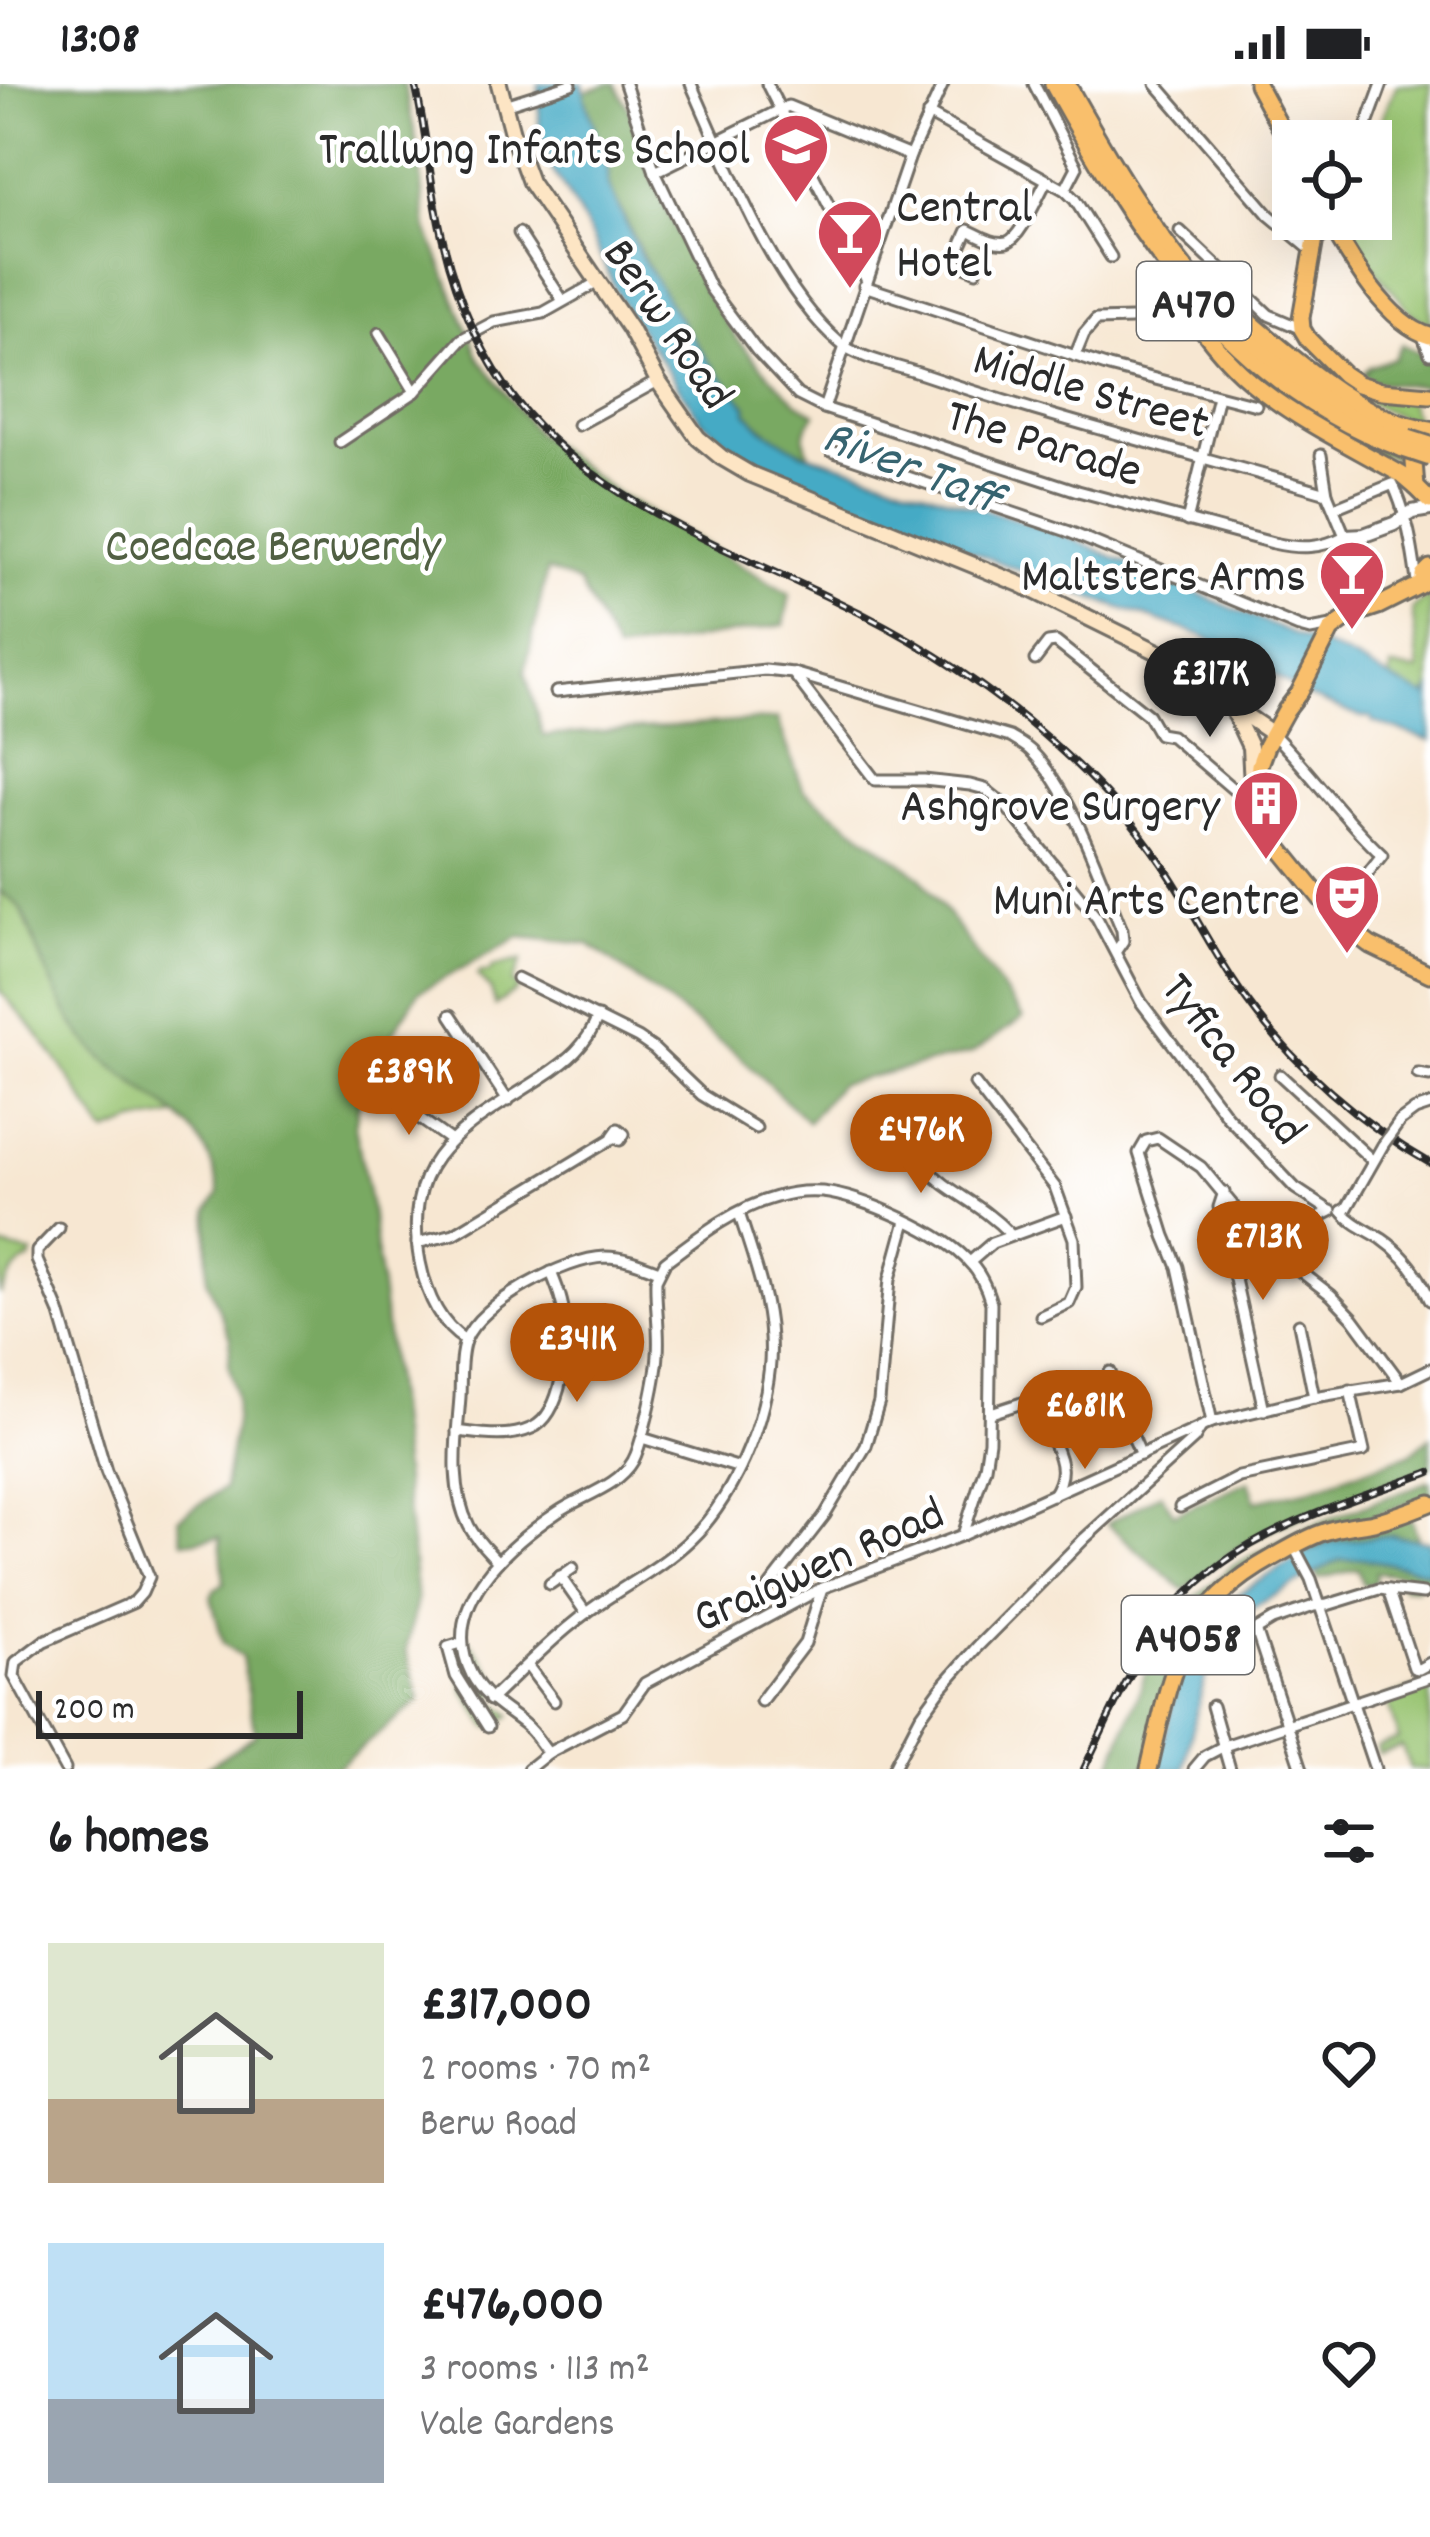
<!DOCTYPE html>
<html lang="en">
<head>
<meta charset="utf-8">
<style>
  body { margin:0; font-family:Dekko,sans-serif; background:#f6f6f6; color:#202124; height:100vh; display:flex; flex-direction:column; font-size:45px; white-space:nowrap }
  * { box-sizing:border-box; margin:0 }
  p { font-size:39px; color:#757577 }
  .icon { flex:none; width:66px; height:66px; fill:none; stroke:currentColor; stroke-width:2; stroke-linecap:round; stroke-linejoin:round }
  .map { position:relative; height:1685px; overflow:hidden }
  .drawer { display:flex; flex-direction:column; background:#fff; flex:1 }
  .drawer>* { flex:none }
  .buttons { position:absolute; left:1272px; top:36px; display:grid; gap:24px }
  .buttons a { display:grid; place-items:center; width:120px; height:120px; border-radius:0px; background:#fff; box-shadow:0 12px 48px #0002; font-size:60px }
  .scale { position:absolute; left:36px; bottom:30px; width:267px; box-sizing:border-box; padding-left:12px; border:6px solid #2b2b2b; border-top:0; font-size:33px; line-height:42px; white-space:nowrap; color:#2b2b2b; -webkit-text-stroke:9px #fff; paint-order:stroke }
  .price { position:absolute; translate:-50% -102px; padding:0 27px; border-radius:42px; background:#b45309; color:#fff; font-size:39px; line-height:78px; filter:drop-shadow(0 3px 6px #0008) }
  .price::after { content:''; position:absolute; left:50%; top:72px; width:36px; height:27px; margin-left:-18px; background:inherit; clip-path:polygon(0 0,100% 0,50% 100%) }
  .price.selected { background:#222; color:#fff }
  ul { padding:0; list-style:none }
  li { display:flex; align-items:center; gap:36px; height:300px; padding:0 48px }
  li span { display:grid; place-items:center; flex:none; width:336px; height:240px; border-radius:0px; color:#555 }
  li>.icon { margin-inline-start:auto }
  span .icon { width:144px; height:144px; fill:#fffc; stroke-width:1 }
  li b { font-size:51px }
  h2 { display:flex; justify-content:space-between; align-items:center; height:144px; padding:0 48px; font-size:51px }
  .status { display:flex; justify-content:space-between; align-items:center; height:84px; padding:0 60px; background:#fff; direction:ltr }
  .status svg { height:33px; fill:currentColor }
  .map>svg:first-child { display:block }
  .green { fill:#97c370; stroke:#61774e; stroke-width:3 }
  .forest { fill:#79a962; stroke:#526a46; stroke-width:3 }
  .water { fill:#45aac5; stroke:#386a78; stroke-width:3 }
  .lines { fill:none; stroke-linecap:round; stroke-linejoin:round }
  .minor-casing { stroke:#726d65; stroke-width:15 }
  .tertiary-casing { stroke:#726d65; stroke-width:18 }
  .secondary-casing { stroke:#726d65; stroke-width:20 }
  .primary-casing { stroke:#726d65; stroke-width:21 }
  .trunk-casing { stroke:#726d65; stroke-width:21 }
  .minor { stroke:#fff; stroke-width:9 }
  .tertiary { stroke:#fff; stroke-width:12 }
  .secondary { stroke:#fde5c4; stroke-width:14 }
  .primary { stroke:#f9bf6c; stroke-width:15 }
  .trunk { stroke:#f9bf6c; stroke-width:15 }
  .rail-casing { stroke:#2b2b2b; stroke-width:8 }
  .rail { stroke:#fff; stroke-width:3; stroke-dasharray:9; stroke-linecap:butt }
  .minor-bridge-casing { stroke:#726d65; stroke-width:15; stroke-linecap:butt }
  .trunk-bridge-casing { stroke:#726d65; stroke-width:21; stroke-linecap:butt }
  .minor-bridge { stroke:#fff; stroke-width:9 }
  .trunk-bridge { stroke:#f9bf6c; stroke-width:15 }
  .labels { text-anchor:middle; stroke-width:9; stroke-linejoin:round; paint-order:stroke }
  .shield { fill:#fff; stroke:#6b6b6b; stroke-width:3 }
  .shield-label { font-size:45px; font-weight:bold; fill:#2b2b2b }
  .poi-label { font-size:48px; fill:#2b2b2b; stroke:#fff; text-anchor:end }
  .street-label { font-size:48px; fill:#2b2b2b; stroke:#fff }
  .park-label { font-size:48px; fill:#516043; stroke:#fff }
  .water-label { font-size:51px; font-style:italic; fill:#376470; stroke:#fff }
</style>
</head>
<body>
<div class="status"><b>13:08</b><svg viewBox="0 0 49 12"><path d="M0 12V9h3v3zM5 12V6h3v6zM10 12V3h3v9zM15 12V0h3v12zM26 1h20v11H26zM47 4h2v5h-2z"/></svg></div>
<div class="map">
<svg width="1430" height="1685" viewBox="0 0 1430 1685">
  <rect width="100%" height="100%" fill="#fff"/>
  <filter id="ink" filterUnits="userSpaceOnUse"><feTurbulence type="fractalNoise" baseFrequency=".00833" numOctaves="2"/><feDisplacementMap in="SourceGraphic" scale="24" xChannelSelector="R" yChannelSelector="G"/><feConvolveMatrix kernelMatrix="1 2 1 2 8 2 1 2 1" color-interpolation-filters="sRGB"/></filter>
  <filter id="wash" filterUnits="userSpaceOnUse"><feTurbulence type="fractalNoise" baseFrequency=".004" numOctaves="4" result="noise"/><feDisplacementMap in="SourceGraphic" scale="48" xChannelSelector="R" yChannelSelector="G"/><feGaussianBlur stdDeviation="2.7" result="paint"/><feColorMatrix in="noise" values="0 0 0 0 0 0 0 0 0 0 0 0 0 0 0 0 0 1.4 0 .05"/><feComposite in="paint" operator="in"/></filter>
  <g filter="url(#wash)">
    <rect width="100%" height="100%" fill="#f7e7d2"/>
    <g class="green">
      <path d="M1397 0H1430V240L1412 230 1351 157 1346 135H1371V58Z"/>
      <path d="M1205 242C1268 302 1321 338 1400 373L1398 375 1381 370 1379 372 1309 333 1249 289Z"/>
      <path d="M1344 300 1364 310 1408 316 1417 339 1385 327 1342 303Z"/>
      <path d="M1430 511V606L1427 613 1390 597 1391 584 1419 587 1412 525Z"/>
      <path d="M0 807 20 822 44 882 134 1000 180 1031 136 1038 107 1049 103 1046 61 981 33 944 0 907Z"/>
      <path d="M522 876 512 899 518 903 517 906 495 921 491 906 477 891 480 888H489L492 883Z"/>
      <path d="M0 1162 32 1170 30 1176C15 1180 7 1198 0 1211Z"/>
      <path d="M469 1556 503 1603 490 1615 511 1631 493 1643H488L465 1608 451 1560Z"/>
      <path d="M1430 1599V1685H1410L1402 1662 1379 1670 1377 1663 1399 1655 1386 1614Z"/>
    </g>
    <g class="forest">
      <path d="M0 0H404L418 64 427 145 479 274 536 349 615 408 790 510 784 541 616 568 579 499 547 486 525 588 543 652 777 635 804 707 920 792 1023 934 972 969 839 1000 808 1038 736 969 589 860 519 853 419 908 363 996 355 1042 371 1124 395 1314 417 1516 406 1567 420 1616 335 1685H204L255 1651 242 1573 223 1559 211 1513 215 1505 224 1499 220 1453 184 1458 182 1456 178 1435 224 1404 235 1338 236 1315 229 1282 230 1254 207 1195 208 1127 219 1110C209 1025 130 1011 82 952 65 931 46 886 35 860 31 849 27 835 21 825 16 818 7 812 0 807Z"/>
      <path d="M608 0H615L629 25 650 90 703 205 740 259 770 292 799 320 816 330C803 344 802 352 809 370 784 362 765 347 747 329V322L710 279 659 205 608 101V86L585 14 584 8Z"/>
      <path d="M1402 260 1430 275V303L1373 298 1363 290 1369 283 1394 274Z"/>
      <path d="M1430 1353V1383L1277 1443 1233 1467 1184 1506 1107 1440 1161 1409 1174 1430 1249 1397 1256 1417 1306 1406 1410 1370Z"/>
      <path d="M1430 1397V1410L1378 1431 1297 1454 1235 1488 1198 1525 1179 1553 1145 1685H1110L1138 1612 1151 1570 1193 1515 1231 1483 1294 1448Z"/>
      <path d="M1406 1436 1412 1437 1419 1456 1391 1451 1329 1459 1304 1468C1323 1448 1378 1443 1406 1436Z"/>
      <path d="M1362 1474 1430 1488V1497L1418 1496 1416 1504 1402 1503 1403 1491 1376 1488 1374 1499 1363 1501 1358 1485 1318 1495 1316 1489 1339 1476Z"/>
    </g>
    <g class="water">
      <path d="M539 0H583L585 14 608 86V101L641 172 682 240 710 279 747 322V329L763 345 801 368 1051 446 1304 555C1347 567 1384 594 1426 612L1430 606V657L1373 638 1371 633H1360L1304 611 1263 584 1201 551 1097 516 811 406 748 375 702 337 683 310 620 216 587 143 550 82V75L539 46Z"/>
      <path d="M1391 1451 1430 1458V1488L1362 1474 1339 1476 1245 1528C1205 1560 1195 1636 1184 1685H1157L1180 1591 1191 1559 1238 1510 1305 1469 1329 1459Z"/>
    </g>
  </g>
  <g filter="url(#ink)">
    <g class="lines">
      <defs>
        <g id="minor">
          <path d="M625 0 655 88 710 204 757 267 798 311 824 324 1078 407 1273 459C1299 465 1321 465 1345 452L1327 409C1193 370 1057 336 925 291 902 283 857 274 840 259 773 202 727 80 691 0"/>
          <path d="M767 0 866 195"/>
          <path d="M1034 0 1077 83 1065 106"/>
          <path d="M1156 0 1269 131 1311 166"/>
          <path d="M504 21 571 0"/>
          <path d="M928 30 1065 106 1075 116 1111 173"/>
          <path d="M1361 57 1382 0"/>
          <path d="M655 88 788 22 910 72"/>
          <path d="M1180 147 1269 231 1302 245"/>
          <path d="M519 149 563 217"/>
          <path d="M976 187 954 177 968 146C979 151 994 161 1007 158 1021 154 1038 111 1046 98"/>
          <path d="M864 202 1109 283 1256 321"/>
          <path d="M379 249 415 308"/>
          <path d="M1422 250 1430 270"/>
          <path d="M1075 272 1084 250 1096 236 1131 235"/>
          <path d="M824 324 910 72 943 0"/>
          <path d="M578 341 658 297"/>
          <path d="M340 358 415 308 462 255 494 238 543 229 598 198"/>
          <path d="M831 367 1067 447 1299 543 1310 546 1332 542"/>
          <path d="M1321 371 1327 409"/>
          <path d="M1334 424 1393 400C1408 433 1412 462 1417 497"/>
          <path d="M1187 437 1218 312"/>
          <path d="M1035 576 1048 559 1056 558 1148 631 1159 650 1171 652 1233 705 1257 711"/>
          <path d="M793 589 875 696H924L970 701 985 705 1005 721 1097 834 1141 918 1227 1032 1295 1104 1330 1127"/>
          <path d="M556 608 765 586 793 589 1010 653C1018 658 1027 662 1033 669 1072 709 1100 794 1122 846L1123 857 1116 867"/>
          <path d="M1273 650C1311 688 1342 734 1382 771L1364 794 1330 826"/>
          <path d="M517 894 638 954 654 965 702 1011 756 1044"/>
          <path d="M451 931 508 1017"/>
          <path d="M1418 990 1430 992"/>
          <path d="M1280 991 1373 1077"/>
          <path d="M975 1000 1055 1103 1074 1155 1076 1203 1069 1219 1041 1232"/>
          <path d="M394 1016 450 1056"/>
          <path d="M901 1029C919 1107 963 1101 1010 1150"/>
          <path d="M1400 1037 1415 1026 1430 1021"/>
          <path d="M618 1045 624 1050 620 1056 613 1052Z"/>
          <path d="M1224 1108 1219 1123 1264 1326"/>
          <path d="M1342 1127C1352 1140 1368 1146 1382 1155 1404 1170 1420 1192 1430 1216"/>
          <path d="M1342 1127 1347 1124 1383 1061"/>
          <path d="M59 1144 37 1167V1176L59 1227 106 1387 149 1493 142 1509 134 1518 44 1557 16 1578 14 1592 65 1685"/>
          <path d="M417 1159 454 1150 613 1054"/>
          <path d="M970 1178 992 1159 1066 1132"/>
          <path d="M1296 1185 1323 1131 1331 1127"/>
          <path d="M1299 1240 1314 1313"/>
          <path d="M465 1256C438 1239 426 1208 420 1178 400 1070 465 1044 543 993 569 976 586 962 598 933"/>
          <path d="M1110 1288 1121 1326 1141 1371"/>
          <path d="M991 1329 1089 1297"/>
          <path d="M1212 1338 1178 1183 1165 1152 1139 1069 1146 1057 1158 1054 1201 1083 1265 1160 1331 1211 1353 1234 1401 1299"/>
          <path d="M457 1347C481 1350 508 1355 532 1344 563 1330 568 1264 564 1233 563 1217 557 1203 551 1188"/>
          <path d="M642 1354 740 1384"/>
          <path d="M1053 1411C1065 1392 1063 1380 1054 1360"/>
          <path d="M1180 1423 1239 1393 1364 1367 1350 1306"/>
          <path d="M1294 1463 1311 1495 1375 1685"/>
          <path d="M498 1478C488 1467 476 1456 469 1442 449 1403 457 1354 460 1313 461 1295 459 1274 465 1257 479 1219 566 1174 605 1173 624 1173 641 1180 659 1187"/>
          <path d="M560 1492 586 1529"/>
          <path d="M550 1500 573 1484"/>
          <path d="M770 1502 825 1431 866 1362 879 1318 890 1195 906 1137"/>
          <path d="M1388 1506 1414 1584 1419 1585 1430 1579"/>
          <path d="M461 1559 448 1563 456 1592 488 1643"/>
          <path d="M527 1581 554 1617"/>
          <path d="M490 1616C525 1583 560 1546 600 1519 631 1498 664 1481 691 1455 737 1412 775 1318 770 1254 768 1212 752 1170 739 1129"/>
          <path d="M761 1617 805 1559 822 1504"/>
          <path d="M1212 1622 1230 1685"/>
          <path d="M548 1669C540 1659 534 1648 524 1640 504 1624 485 1615 472 1591 437 1523 507 1462 558 1428 581 1412 618 1403 633 1377 640 1364 643 1348 647 1333 652 1312 657 1291 658 1270 660 1245 655 1221 656 1196L665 1178C699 1152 735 1124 776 1113 791 1108 807 1107 822 1108 861 1112 945 1149 970 1179 981 1190 987 1205 991 1219L989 1357 985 1383 963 1451"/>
          <path d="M528 1685 548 1669 623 1630 645 1599 822 1504 963 1451 1212 1338 1314 1313 1401 1299 1430 1285"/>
          <path d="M893 1685 920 1633 941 1604 977 1563 1085 1454 1194 1355 1201 1343"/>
          <path d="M1194 1685 1205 1672 1224 1662 1430 1593"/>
          <path d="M1302 1685 1257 1549 1258 1545 1273 1536 1314 1522 1327 1521 1379 1505 1423 1510"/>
        </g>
        <path id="tertiary" d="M1345 452 1364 451 1394 440 1412 428 1430 425"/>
        <g id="secondary">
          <path d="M499 0 512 49 530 98 630 245 658 297 698 354 721 373 750 390 1020 500 1176 577 1229 620 1273 650"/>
          <path d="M1230 620 1250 663 1252 701"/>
        </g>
        <g id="primary">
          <path d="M1257 0 1293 67"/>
          <path d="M1328 135C1349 173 1387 240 1430 252"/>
          <path d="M1332 142 1315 155 1301 234 1302 245 1308 255 1343 290 1358 300 1382 307 1430 311"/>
          <path d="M1419 360 1414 378 1416 403 1430 417"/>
          <path d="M1430 484 1423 491V499L1418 502 1378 522 1351 531 1331 546 1299 609 1286 626 1266 662 1259 681 1257 700 1259 719 1271 753 1340 838 1370 861 1430 890"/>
          <path d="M1149 1685C1172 1586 1178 1526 1274 1473 1290 1464 1306 1454 1324 1448 1338 1443 1353 1441 1369 1439 1390 1435 1410 1427 1430 1419"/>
        </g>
        <g id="trunk">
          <path d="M1053 0C1139 155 1228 300 1403 365"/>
          <path d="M1067 0C1152 153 1238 287 1408 354"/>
          <path d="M1174 208C1196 236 1215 265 1241 289 1288 332 1347 359 1402 391L1416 403"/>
          <path d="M1214 208C1275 256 1350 335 1430 346"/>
        </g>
      </defs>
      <use href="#minor" class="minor-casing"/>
      <use href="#tertiary" class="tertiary-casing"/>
      <use href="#secondary" class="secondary-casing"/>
      <use href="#primary" class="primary-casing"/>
      <use href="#trunk" class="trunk-casing"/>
      <use href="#minor" class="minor"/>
      <use href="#tertiary" class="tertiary"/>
      <use href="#secondary" class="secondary"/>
      <use href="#primary" class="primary"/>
      <use href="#trunk" class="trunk"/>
      <defs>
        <g id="rail">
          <path d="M415 0C427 50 430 102 442 152 456 214 484 281 527 330 609 423 726 463 834 516 902 548 967 588 1026 636 1077 678 1125 725 1162 780 1193 825 1216 875 1248 918 1295 983 1361 1040 1430 1079"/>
          <path d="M1084 1685C1109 1632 1133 1579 1168 1532 1228 1450 1339 1422 1430 1388"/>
        </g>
      </defs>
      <use href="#rail" class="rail-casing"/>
      <use href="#rail" class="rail"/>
      <defs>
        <path id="minor-bridge" d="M1383 1061 1400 1037"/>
        <g id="trunk-bridge">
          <path d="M1408 354 1430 361"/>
          <path d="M1403 365 1430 374"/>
        </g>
      </defs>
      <use href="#minor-bridge" class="minor-bridge-casing"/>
      <use href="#trunk-bridge" class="trunk-bridge-casing"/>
      <use href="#minor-bridge" class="minor-bridge"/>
      <use href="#trunk-bridge" class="trunk-bridge"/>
    </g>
  </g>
  <defs>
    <symbol id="school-pin" viewBox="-11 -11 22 30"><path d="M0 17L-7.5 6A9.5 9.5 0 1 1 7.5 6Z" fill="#d1495b" stroke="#fff"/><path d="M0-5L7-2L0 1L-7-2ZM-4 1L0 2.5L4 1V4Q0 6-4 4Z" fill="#fff"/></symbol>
    <symbol id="bar-pin" viewBox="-11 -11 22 30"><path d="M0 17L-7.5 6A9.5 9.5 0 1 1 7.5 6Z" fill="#d1495b" stroke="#fff"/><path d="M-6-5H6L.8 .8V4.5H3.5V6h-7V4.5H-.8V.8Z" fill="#fff"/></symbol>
    <symbol id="building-pin" viewBox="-11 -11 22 30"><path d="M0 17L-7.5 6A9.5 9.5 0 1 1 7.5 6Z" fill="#d1495b" stroke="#fff"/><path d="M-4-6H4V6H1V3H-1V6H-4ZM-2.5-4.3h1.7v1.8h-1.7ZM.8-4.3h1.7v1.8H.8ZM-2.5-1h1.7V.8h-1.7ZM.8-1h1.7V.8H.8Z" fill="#fff"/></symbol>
    <symbol id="theatre-pin" viewBox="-11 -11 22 30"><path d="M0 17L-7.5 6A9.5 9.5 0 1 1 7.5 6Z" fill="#d1495b" stroke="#fff"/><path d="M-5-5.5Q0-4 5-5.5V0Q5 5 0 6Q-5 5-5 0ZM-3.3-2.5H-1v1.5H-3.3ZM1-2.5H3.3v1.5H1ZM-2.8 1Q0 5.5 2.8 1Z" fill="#fff"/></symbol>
  </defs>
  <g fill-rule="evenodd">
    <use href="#school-pin" x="758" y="24" width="76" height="104"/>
    <use href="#bar-pin" x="812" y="110" width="76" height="104"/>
    <use href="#bar-pin" x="1314" y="451" width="76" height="104"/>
    <use href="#building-pin" x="1228" y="681" width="76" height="104"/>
    <use href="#theatre-pin" x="1309" y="775" width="76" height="104"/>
  </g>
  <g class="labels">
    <g class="shield">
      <rect x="1137" y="178" width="114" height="78" rx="9"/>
      <rect x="1122" y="1512" width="132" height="78" rx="9"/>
    </g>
    <g class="shield-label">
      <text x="1194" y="233">A470</text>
      <text x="1188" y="1567">A4058</text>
    </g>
    <g class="poi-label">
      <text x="750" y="79">Trallwng Infants School</text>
      <text x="896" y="137" text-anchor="start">Central<tspan x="896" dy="55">Hotel</tspan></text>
      <text x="1306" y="506">Maltsters Arms</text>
      <text x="1220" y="736">Ashgrove Surgery</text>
      <text x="1300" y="830">Muni Arts Centre</text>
    </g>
    <g class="street-label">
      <text transform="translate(671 238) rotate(56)" y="17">Berw Road</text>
      <text transform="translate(1092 304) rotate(16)" y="17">Middle Street</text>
      <text transform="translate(1045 356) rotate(17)" y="17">The Parade</text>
      <text transform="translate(1236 973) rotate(52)" y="17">Tyfica Road</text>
      <text transform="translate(817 1478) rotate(-24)" y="17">Graigwen Road</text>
    </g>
    <g class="park-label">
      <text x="273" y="476">Coedcae Berwerdy</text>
    </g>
    <g class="water-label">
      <text transform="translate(914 380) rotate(21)" y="18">River Taff</text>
    </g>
  </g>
</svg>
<div class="buttons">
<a><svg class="icon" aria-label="locate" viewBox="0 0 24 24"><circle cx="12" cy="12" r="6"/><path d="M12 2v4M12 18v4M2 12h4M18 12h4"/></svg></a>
</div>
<div class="scale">200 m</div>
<b class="price selected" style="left:1210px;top:656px">£317K</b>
<b class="price" style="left:409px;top:1054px">£389K</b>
<b class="price" style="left:921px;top:1112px">£476K</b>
<b class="price" style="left:1263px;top:1219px">£713K</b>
<b class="price" style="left:577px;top:1321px">£341K</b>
<b class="price" style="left:1085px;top:1388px">£681K</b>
</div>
<section class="drawer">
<h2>6 homes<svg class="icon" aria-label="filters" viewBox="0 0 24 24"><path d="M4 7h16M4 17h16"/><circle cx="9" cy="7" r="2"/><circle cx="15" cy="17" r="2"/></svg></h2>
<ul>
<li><span style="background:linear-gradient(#dfe7d0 65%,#b9a48a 0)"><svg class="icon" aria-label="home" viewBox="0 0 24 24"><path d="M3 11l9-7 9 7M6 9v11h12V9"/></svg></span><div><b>£317,000</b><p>2 rooms · 70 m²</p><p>Berw Road</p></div><svg class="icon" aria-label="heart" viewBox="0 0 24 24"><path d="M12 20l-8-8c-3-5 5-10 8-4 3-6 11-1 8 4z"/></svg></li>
<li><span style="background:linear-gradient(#bfe0f5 65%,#9aa5b1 0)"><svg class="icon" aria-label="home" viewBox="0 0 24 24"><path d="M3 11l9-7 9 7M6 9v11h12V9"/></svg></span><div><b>£476,000</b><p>3 rooms · 113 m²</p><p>Vale Gardens</p></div><svg class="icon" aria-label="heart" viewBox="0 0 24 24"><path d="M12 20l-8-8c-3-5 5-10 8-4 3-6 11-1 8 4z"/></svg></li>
</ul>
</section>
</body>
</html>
